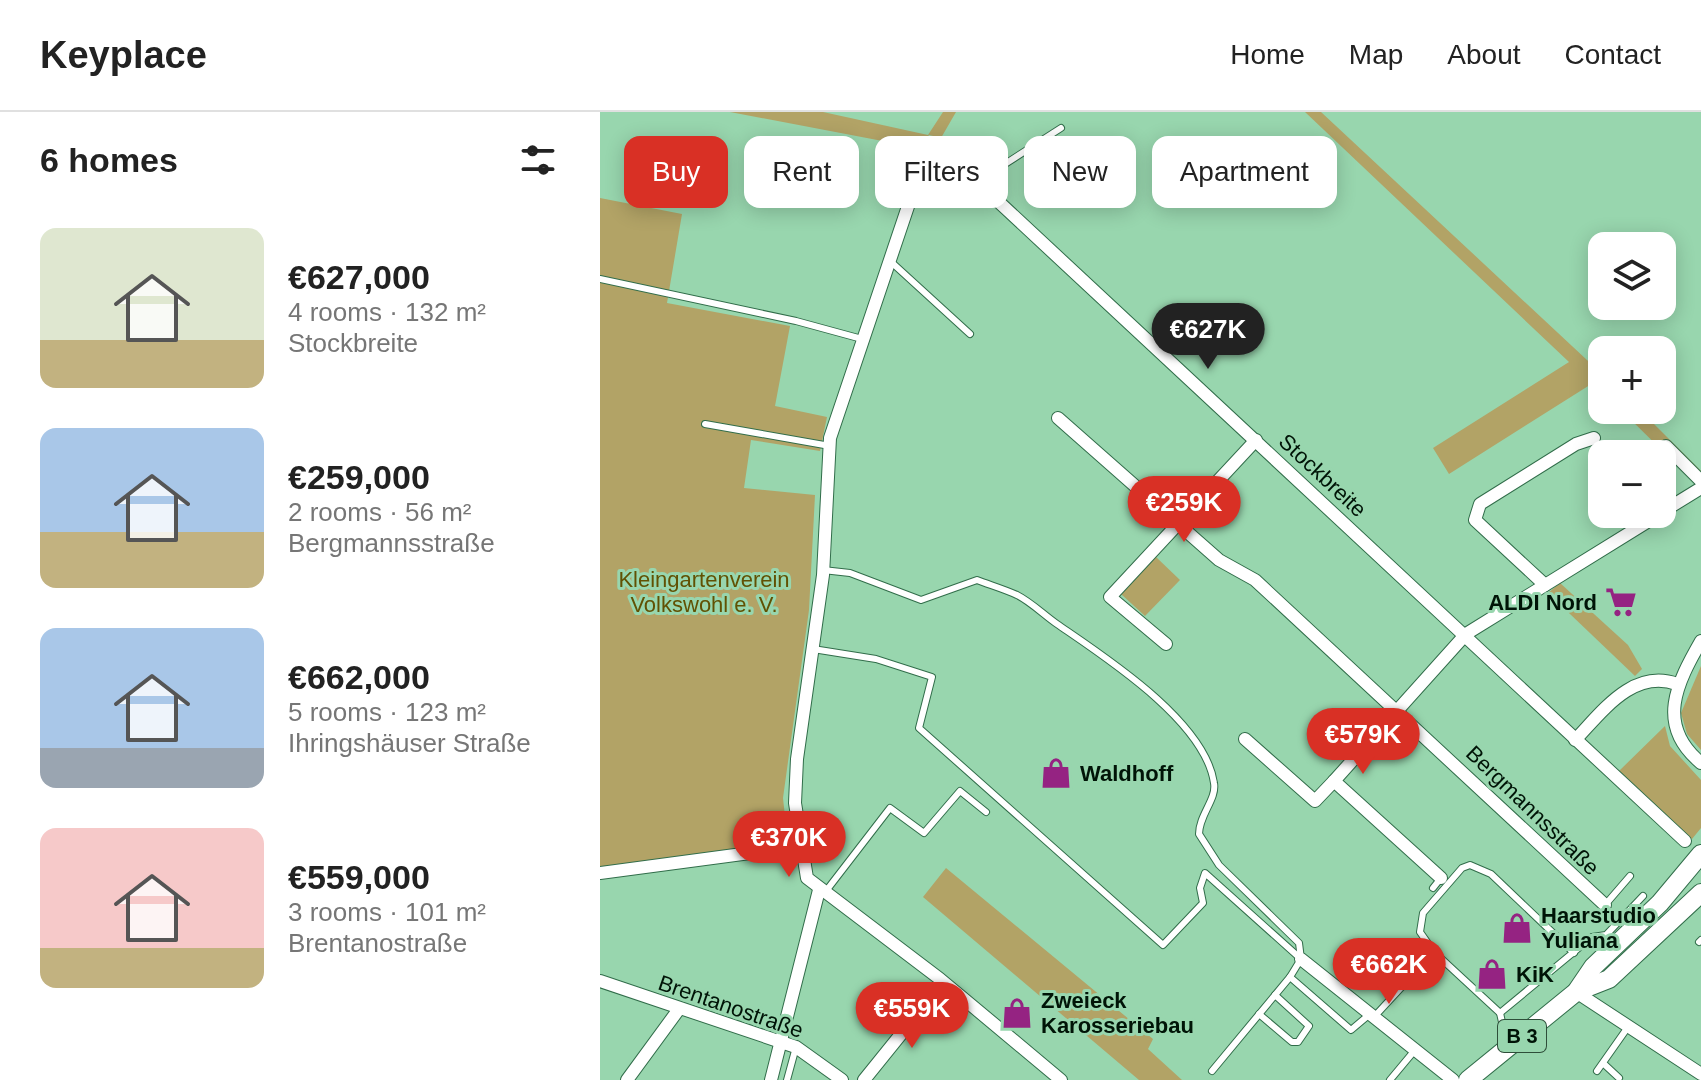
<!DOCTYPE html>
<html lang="en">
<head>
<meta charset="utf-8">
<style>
  body { margin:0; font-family:Helvetica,sans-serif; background:#f6f6f6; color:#222; height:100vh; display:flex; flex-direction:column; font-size:30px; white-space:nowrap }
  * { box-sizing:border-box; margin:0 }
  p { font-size:26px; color:#767676 }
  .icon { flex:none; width:44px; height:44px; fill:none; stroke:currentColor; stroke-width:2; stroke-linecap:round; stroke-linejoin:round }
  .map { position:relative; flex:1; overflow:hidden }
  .drawer { display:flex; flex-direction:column; background:#fff; width:600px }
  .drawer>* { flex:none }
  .banner { position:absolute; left:24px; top:24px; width:760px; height:72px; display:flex; gap:16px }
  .fabs { position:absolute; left:988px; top:120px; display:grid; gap:16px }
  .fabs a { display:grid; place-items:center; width:88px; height:88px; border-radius:16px; background:#fff; box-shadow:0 4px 20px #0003; font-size:40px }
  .price { position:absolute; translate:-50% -68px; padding:0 18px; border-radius:28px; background:#d93025; color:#fff; font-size:26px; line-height:52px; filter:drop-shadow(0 2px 4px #0008) }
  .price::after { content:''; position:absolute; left:50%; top:48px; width:24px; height:18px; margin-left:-12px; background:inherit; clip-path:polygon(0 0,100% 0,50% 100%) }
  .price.current { background:#222; color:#fff }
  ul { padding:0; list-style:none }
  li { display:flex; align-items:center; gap:24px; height:200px; padding:0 40px }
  li span { display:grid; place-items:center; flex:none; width:224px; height:160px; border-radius:16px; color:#555 }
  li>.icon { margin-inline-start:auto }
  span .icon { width:96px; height:96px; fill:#fffc; stroke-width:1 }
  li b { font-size:34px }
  h2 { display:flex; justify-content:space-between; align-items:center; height:96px; padding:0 40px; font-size:34px }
  .tag { padding:0 28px; border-radius:16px; background:#fff; box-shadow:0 4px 20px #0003; font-size:28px; line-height:72px }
  .tag.current { background:#d93025; color:#fff }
  header { display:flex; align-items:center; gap:48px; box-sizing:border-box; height:112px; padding:0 40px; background:#fff; border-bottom:2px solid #e0e0e0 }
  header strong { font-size:38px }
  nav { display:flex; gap:44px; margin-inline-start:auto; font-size:28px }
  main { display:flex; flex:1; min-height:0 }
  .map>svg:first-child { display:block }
  .green { fill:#b2a366 }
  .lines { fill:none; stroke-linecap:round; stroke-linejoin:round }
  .lane-casing { stroke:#316d4a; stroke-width:8 }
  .street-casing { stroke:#316d4a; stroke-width:14 }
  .primary-casing { stroke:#316d4a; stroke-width:20 }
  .lane { stroke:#fff; stroke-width:6 }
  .street { stroke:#fff; stroke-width:12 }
  .primary { stroke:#fff; stroke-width:18 }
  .labels { text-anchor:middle; stroke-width:6; stroke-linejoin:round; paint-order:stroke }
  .shield { fill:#98d6ae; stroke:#2e4e39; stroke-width:2 }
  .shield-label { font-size:20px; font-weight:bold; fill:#001407 }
  .street-label { font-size:22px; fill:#001407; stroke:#98d6ae }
  .park-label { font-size:22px; fill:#615103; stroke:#98d6ae }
  .poi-label { font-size:22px; font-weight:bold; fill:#001407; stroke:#98d6ae; text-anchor:start }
</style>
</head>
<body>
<header>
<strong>Keyplace</strong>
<nav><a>Home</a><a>Map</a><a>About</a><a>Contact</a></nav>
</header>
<main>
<section class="drawer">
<h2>6 homes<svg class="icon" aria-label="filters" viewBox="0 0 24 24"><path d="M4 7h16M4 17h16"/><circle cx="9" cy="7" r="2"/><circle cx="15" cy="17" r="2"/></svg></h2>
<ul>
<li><span style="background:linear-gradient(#dfe7d0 70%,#c2b280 0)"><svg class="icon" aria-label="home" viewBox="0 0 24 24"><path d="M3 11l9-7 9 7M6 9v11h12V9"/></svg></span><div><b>€627,000</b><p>4 rooms · 132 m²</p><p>Stockbreite</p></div></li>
<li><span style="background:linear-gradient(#a9c7e8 65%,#c2b280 0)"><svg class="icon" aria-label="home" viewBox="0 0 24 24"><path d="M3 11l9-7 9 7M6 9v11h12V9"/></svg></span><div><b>€259,000</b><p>2 rooms · 56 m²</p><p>Bergmannsstraße</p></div></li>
<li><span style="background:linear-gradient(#a9c7e8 75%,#9aa5b1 0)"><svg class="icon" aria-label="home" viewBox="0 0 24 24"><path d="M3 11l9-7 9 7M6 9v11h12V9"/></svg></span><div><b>€662,000</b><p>5 rooms · 123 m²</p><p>Ihringshäuser Straße</p></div></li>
<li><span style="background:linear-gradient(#f6c9c9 75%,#c2b280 0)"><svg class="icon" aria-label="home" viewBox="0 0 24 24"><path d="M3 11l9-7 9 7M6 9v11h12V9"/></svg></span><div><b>€559,000</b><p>3 rooms · 101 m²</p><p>Brentanostraße</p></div></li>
</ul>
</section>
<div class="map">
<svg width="1101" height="968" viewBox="0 0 1101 968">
  <rect width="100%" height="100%" fill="#98d6ae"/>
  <g class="green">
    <path d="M130 0H223L328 23 343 0H356L341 26 329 23 314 45V35Z"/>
    <path d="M705 0H721L1002 262V279L993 271 849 362 833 336 969 250Z"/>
    <path d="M0 86 82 102 67 191 190 214 175 294 227 305 220 339 151 328 144 376 215 383 209 498 183 686 188 732 0 757Z"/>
    <path d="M1021 298H1040L1101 359V365L1091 367Z"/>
    <path d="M556 445 580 468 545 504 521 482Z"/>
    <path d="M960 471 1028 533 1042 557 1035 564 948 481Z"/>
    <path d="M1101 554V638L1087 622 1081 601Z"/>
    <path d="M1065 614 1070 634 1101 668V716L1092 727 1019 659Z"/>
    <path d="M346 756 553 927 548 937 582 968H539L323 785Z"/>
  </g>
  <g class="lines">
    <defs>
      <g id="lane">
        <path d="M377 70 461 16"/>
        <path d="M289 148 370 222"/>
        <path d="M0 167 196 209 262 227"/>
        <path d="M105 312 230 334"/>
        <path d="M223 458 250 461 321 488 377 468C390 473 404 477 417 483 431 490 444 503 457 512 505 545 605 609 614 671 617 687 599 703 599 722L619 753 699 831 701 847 690 865 751 918 770 902"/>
        <path d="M213 537 276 547 332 565 319 616 563 833 603 791 600 776 605 761 701 847"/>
        <path d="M833 776 841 766"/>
        <path d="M226 779 290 696 324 721 360 679 386 700"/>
        <path d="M1005 793 1030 764"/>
        <path d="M1099 830 1101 828"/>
        <path d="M834 840 820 820 823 801 862 756 870 753 891 762 974 841"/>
        <path d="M900 901 907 933"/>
        <path d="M659 902 692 930H698L709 914 675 883"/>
        <path d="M774 905 834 840 900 901 992 825 1006 823 1043 784"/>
        <path d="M1004 952 1019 966"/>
        <path d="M612 959 690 865"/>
        <path d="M997 959 1028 915"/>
        <path d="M187 968 196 935"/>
        <path d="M790 968 815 938"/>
      </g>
      <g id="street">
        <path d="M458 306 619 448 655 468 1005 793"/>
        <path d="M1066 334 1101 369"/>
        <path d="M1062 400 1101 376"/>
        <path d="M945 473 875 408 880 392 976 332 994 326"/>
        <path d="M1101 529C1077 571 1055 613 1101 651"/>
        <path d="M566 532 510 485 656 328"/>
        <path d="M645 627 715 689 734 669 841 766"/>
        <path d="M975 628C1002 600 1033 556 1077 572"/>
        <path d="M734 669 866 522 1060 402"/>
        <path d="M0 761 202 734"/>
        <path d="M701 847 853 968"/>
        <path d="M0 869 196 935 242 968"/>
        <path d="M976 880 1101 962"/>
        <path d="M27 968 79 897"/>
        <path d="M171 968 219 778"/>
        <path d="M264 968 331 885"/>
        <path d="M461 968 340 867 207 766 195 691 197 647 223 463 230 326 328 35 344 39 1085 729"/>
      </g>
      <g id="primary">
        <path d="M976 880 1009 867 1101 781"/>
        <path d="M868 968 976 880 993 855 1060 791 1101 742"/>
      </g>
    </defs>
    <use href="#lane" class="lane-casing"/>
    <use href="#street" class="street-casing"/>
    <use href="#primary" class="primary-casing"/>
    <use href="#lane" class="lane"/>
    <use href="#street" class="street"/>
    <use href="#primary" class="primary"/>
  </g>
  <defs>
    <symbol id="supermarket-bare" viewBox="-9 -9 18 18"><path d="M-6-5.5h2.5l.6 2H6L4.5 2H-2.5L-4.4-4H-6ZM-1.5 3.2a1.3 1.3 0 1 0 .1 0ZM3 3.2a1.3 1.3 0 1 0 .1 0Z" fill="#952382" stroke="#98d6ae" stroke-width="2.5" paint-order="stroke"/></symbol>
    <symbol id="shop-bare" viewBox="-9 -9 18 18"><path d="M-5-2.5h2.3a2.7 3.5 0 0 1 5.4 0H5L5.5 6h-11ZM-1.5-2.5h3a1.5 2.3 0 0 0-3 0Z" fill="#952382" stroke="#98d6ae" stroke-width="2.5" paint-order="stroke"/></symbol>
  </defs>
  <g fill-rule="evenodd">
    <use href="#supermarket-bare" x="999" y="468" width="44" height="44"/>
    <use href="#shop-bare" x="434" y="639" width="44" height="44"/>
    <use href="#shop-bare" x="895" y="794" width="44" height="44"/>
    <use href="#shop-bare" x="870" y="840" width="44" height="44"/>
    <use href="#shop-bare" x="395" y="879" width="44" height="44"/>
  </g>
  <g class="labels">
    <rect class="shield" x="898" y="908" width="48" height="32" rx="6"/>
    <g class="shield-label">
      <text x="922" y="931">B 3</text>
    </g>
    <g class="street-label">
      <text transform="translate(723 363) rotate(43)" y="8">Stockbreite</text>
      <text transform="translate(933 698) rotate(44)" y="8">Bergmannsstraße</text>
      <text transform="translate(131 894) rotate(19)" y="8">Brentanostraße</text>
    </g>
    <g class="park-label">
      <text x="104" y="475">Kleingartenverein<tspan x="104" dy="25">Volkswohl e. V.</tspan></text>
    </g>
    <g class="poi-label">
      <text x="997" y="498" text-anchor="end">ALDI Nord</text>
      <text x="480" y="669">Waldhoff</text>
      <text x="941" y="811">Haarstudio<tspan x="941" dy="25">Yuliana</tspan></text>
      <text x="916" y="870">KiK</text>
      <text x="441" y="896">Zweieck<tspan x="441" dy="25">Karosseriebau</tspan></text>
    </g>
  </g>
</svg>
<div class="fabs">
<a><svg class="icon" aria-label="layers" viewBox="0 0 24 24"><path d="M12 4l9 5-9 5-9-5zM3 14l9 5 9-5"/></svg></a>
<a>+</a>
<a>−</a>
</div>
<b class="price current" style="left:608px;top:259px">€627K</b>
<b class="price" style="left:584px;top:432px">€259K</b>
<b class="price" style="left:763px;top:664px">€579K</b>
<b class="price" style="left:189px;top:767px">€370K</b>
<b class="price" style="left:789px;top:894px">€662K</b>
<b class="price" style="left:312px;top:938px">€559K</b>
<div class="banner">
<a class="tag current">Buy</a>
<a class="tag">Rent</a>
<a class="tag">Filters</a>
<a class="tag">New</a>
<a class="tag">Apartment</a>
</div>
</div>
</main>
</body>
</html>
